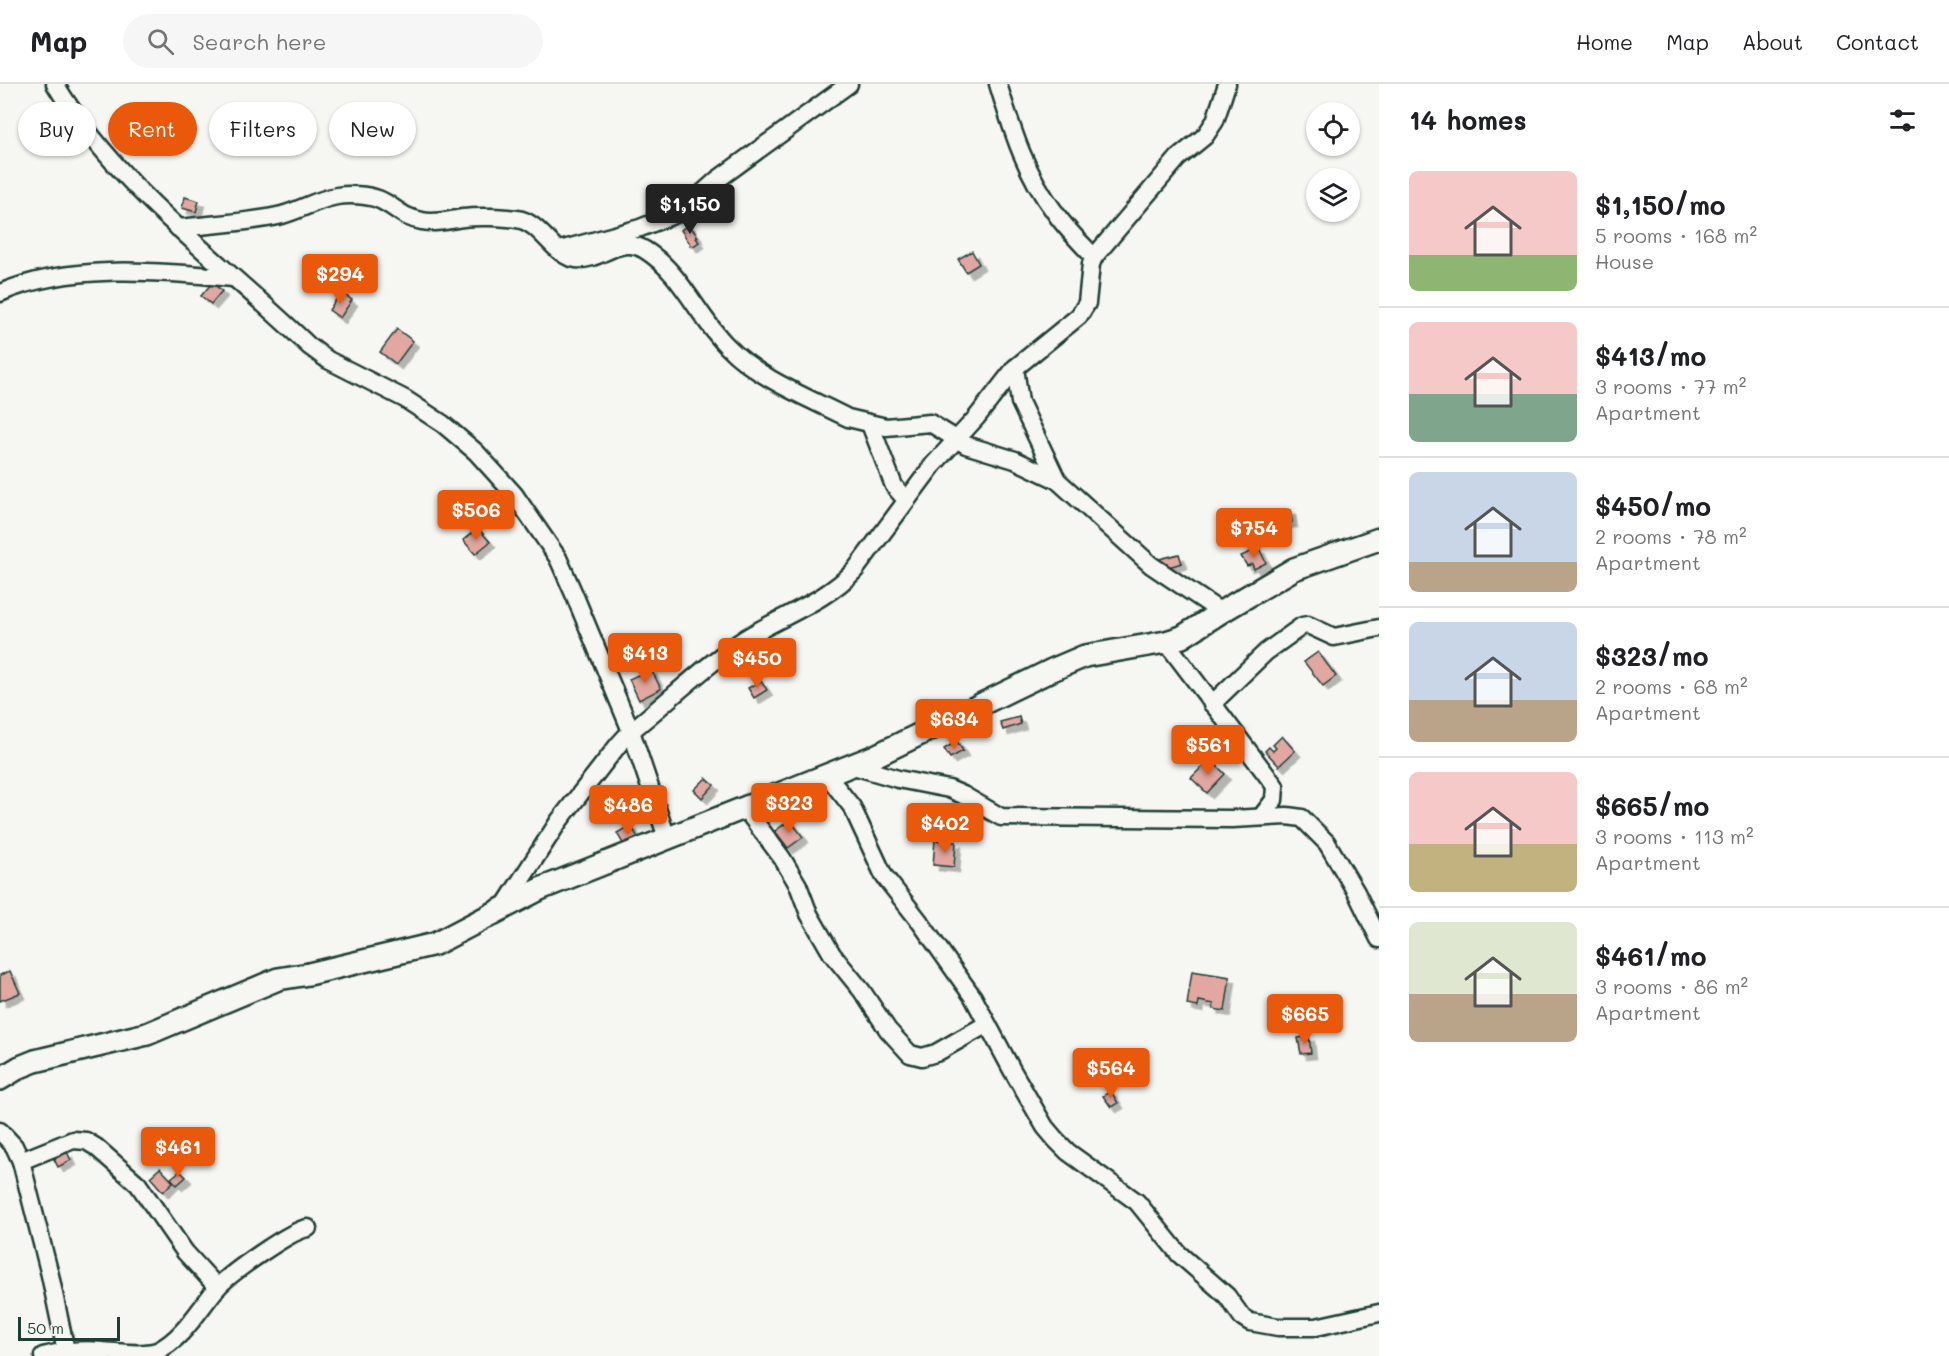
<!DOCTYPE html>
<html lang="en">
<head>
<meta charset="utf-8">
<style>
  body { margin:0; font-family:Mali,sans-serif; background:#f6f6f6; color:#202124; height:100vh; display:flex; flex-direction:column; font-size:22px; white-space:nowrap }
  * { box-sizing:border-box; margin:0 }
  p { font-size:20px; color:#757577 }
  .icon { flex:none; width:33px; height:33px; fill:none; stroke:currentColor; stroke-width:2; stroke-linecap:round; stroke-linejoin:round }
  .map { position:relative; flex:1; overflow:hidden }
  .sheet { display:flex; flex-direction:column; background:#fff; width:570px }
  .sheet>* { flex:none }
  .banner { position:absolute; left:18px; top:18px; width:570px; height:54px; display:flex; gap:12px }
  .controls { position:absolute; left:1306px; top:18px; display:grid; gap:12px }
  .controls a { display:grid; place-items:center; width:54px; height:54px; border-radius:50%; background:#fff; box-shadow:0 2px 4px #0004; font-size:30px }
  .scale { position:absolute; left:18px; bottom:15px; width:102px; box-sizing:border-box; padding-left:6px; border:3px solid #1f3d34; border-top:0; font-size:16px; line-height:21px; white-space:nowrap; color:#1f3d34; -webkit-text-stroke:4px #f6f6f2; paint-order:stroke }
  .price { position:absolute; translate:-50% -51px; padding:0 14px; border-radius:6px; background:#ea580c; color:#fff; font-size:20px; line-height:39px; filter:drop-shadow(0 2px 3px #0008) }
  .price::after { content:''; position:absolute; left:50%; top:36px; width:18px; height:14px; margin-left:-9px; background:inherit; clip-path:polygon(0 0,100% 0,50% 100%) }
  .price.selected { background:#222; color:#fff }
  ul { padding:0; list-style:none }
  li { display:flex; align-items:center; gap:18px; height:150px; padding:0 30px }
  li+li { border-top:2px solid #e0e0e0 }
  li span { display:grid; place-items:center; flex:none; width:168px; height:120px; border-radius:9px; color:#555 }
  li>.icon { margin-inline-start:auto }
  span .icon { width:72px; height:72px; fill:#fffc; stroke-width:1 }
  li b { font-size:26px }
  h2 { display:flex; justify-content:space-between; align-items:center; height:72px; padding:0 30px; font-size:26px }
  .tag { padding:0 21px; border-radius:27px; background:#fff; box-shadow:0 2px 4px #0004; font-size:21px; line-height:54px }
  .tag.selected { background:#ea580c; color:#fff }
  header { display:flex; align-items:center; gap:36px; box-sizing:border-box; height:84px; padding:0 30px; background:#fff; border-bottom:2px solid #e0e0e0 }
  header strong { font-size:28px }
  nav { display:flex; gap:33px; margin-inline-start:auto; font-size:21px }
  .search { width:420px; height:54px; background:#f6f6f6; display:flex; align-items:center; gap:15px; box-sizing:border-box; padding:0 21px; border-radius:33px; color:#757577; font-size:22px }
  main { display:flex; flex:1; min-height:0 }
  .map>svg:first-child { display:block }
  .building { fill:#e1a7a0; stroke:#1f3d34; stroke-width:1.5; filter:url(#shadow) }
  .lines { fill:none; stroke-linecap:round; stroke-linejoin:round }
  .minor-casing { stroke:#1f3d34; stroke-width:21 }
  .tertiary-casing { stroke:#1f3d34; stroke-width:26 }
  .minor { stroke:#f6f6f2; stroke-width:16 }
  .tertiary { stroke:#f6f6f2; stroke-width:21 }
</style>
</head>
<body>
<header>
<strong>Map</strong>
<div class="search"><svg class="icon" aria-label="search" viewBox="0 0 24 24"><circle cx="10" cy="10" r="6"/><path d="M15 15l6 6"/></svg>Search here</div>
<nav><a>Home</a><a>Map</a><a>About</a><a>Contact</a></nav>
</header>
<main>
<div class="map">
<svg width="1379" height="1272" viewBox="0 0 1379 1272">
  <defs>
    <filter id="shadow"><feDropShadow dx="5.5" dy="5.5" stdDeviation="0" flood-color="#0004"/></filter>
  </defs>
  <rect width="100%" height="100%" fill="#f6f6f2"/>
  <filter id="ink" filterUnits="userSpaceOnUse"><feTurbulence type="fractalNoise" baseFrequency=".0167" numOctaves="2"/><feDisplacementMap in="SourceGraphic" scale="12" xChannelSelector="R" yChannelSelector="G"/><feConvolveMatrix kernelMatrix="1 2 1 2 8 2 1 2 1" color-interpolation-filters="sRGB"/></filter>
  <g filter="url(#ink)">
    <g class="building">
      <path d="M185 113 199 117 196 128 182 124Z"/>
      <path d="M689 140 698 153 696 154 699 158 692 163 681 146Z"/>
      <path d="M972 167 979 180 966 188 958 175Z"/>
      <path d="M212 199 222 207 211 220 201 212Z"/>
      <path d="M341 208 352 216 340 234 329 226Z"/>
      <path d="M397 245 413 257 396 280 380 268Z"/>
      <path d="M1290 426 1292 438 1281 439 1279 427Z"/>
      <path d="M478 444 490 458 475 470 463 456Z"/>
      <path d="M1259 464 1266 479 1254 485 1252 480 1247 482 1241 472Z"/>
      <path d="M1179 470 1182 479 1162 485 1159 475Z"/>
      <path d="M1318 568 1336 592 1323 602 1304 578Z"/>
      <path d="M651 585 661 605 639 616 629 595Z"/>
      <path d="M761 597 767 606 754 614 748 604Z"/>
      <path d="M1019 633 1021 640 1003 646 1000 638Z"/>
      <path d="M1282 652 1295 667 1279 682 1265 667 1269 663 1273 667 1276 664 1273 661Z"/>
      <path d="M957 657 963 667 950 674 944 665Z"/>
      <path d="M1210 675 1225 690 1207 709 1191 694Z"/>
      <path d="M706 694 714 701 702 714 694 706Z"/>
      <path d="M790 736 803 753 788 764 775 747Z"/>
      <path d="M631 741 639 756 625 763 617 749Z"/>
      <path d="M935 756 956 758 954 783 933 781Z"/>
      <path d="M10 887 20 909 0 917V891Z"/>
      <path d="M1192 887 1230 893 1225 927 1213 925 1214 920 1199 917 1198 923 1187 921Z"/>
      <path d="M1309 952 1311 969 1301 970 1298 954Z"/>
      <path d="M1111 1007 1118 1019 1111 1023 1103 1012Z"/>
      <path d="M67 1068 71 1076 58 1083 54 1075Z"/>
      <path d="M160 1084 173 1098 163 1108 150 1093Z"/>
      <path d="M180 1087 186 1093 177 1101 171 1094Z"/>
    </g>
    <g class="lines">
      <defs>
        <g id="minor">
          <path d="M55 0C121 108 220 176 309 262L328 276 405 315 443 340 476 368 514 410 558 474 574 510 631 647 667 754"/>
          <path d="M998 0C1012 45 1025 89 1054 127 1065 144 1080 158 1094 173"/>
          <path d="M178 144C213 140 248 139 282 131 301 126 318 115 337 112 349 110 367 111 378 115 395 122 402 134 422 137 436 140 449 136 463 134 477 132 503 133 517 135 541 138 554 173 576 175 600 178 619 150 645 166 681 188 698 233 727 262 759 295 807 313 848 334L886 343 930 339 966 361 1015 376 1057 396 1151 481 1221 528"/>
          <path d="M560 166 640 144 681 128 717 96 849 0"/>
          <path d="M0 209C69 179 160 187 233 194"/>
          <path d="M1015 284 1020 318 1057 396"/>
          <path d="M870 340 894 402 906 416"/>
          <path d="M1166 558 1275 702 1274 716 1261 733"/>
          <path d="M1212 620 1266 568 1302 542 1308 541 1334 553 1379 544"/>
          <path d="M850 681 898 695 949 705 963 711 1001 733 1232 735 1287 732 1302 734 1327 759 1356 808 1379 855"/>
          <path d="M826 690 852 723 884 792 920 838 973 913 1012 986 1045 1043 1056 1056 1068 1068 1137 1118 1179 1170 1227 1212 1242 1233 1250 1238 1278 1243H1316L1379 1229"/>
          <path d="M744 723 782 774 798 801 809 830 832 870 862 907 888 946 910 970 922 973 936 969 987 940"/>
          <path d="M503 824 559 737 619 660 631 647C670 616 705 581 746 554 783 531 825 518 855 486L933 381 976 334 1015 284 1079 232 1087 219 1091 180 1094 173 1178 74 1205 52 1215 37 1227 0"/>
          <path d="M0 1047 14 1062 21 1077 50 1191 66 1267"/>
          <path d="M21 1077 73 1056 86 1057 96 1063 138 1100 185 1168 217 1203"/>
          <path d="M43 1272C63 1267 82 1265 102 1267 119 1268 141 1272 157 1267 183 1255 199 1225 217 1204 229 1190 291 1146 308 1144"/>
        </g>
        <path id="tertiary" d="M0 995 20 983 35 977 147 950 278 895 309 890 435 860 540 805 875 672 1052 586 1085 572 1166 558 1182 553 1221 528 1294 485 1379 455"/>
      </defs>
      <use href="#minor" class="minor-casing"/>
      <use href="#tertiary" class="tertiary-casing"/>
      <use href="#minor" class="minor"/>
      <use href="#tertiary" class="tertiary"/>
    </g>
  </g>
</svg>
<div class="controls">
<a><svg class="icon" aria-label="locate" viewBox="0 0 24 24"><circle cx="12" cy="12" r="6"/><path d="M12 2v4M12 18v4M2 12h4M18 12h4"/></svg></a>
<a><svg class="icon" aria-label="layers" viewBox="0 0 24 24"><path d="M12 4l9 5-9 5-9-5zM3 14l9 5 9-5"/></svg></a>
</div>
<div class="scale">50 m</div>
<b class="price selected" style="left:690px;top:151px">$1,150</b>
<b class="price" style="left:340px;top:221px">$294</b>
<b class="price" style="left:476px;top:457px">$506</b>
<b class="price" style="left:1254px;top:475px">$754</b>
<b class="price" style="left:645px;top:600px">$413</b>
<b class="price" style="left:757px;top:605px">$450</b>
<b class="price" style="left:954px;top:666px">$634</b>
<b class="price" style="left:1208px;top:692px">$561</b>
<b class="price" style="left:789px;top:750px">$323</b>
<b class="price" style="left:628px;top:752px">$486</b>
<b class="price" style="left:945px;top:770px">$402</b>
<b class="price" style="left:1305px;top:961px">$665</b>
<b class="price" style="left:1111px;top:1015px">$564</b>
<b class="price" style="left:178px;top:1094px">$461</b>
<div class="banner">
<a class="tag">Buy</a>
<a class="tag selected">Rent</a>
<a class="tag">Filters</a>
<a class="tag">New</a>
</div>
</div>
<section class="sheet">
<h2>14 homes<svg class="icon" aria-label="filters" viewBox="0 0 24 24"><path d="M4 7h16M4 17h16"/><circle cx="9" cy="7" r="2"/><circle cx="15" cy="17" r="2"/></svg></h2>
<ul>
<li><span style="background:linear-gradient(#f6c9c9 70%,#8fb573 0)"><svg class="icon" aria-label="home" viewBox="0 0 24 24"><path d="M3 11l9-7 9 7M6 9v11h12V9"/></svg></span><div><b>$1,150/mo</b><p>5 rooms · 168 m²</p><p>House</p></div></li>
<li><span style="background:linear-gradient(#f6c9c9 60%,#7fa58c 0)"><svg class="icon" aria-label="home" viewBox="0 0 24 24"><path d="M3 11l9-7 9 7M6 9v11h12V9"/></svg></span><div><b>$413/mo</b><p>3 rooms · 77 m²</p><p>Apartment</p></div></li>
<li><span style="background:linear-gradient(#c9d6e8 75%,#b9a48a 0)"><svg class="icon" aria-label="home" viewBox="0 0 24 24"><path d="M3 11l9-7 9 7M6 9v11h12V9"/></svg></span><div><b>$450/mo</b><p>2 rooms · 78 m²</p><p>Apartment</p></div></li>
<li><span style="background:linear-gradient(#c9d6e8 65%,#b9a48a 0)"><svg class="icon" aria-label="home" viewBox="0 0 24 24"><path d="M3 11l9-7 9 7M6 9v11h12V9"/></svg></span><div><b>$323/mo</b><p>2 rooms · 68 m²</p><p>Apartment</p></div></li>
<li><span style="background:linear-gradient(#f6c9c9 60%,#c2b280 0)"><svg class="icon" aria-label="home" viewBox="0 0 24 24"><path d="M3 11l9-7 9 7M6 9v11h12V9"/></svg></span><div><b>$665/mo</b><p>3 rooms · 113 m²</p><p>Apartment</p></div></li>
<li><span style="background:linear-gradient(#dfe7d0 60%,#b9a48a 0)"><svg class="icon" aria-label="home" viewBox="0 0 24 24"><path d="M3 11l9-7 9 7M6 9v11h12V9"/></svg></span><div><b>$461/mo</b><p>3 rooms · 86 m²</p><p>Apartment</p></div></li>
</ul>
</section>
</main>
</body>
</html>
